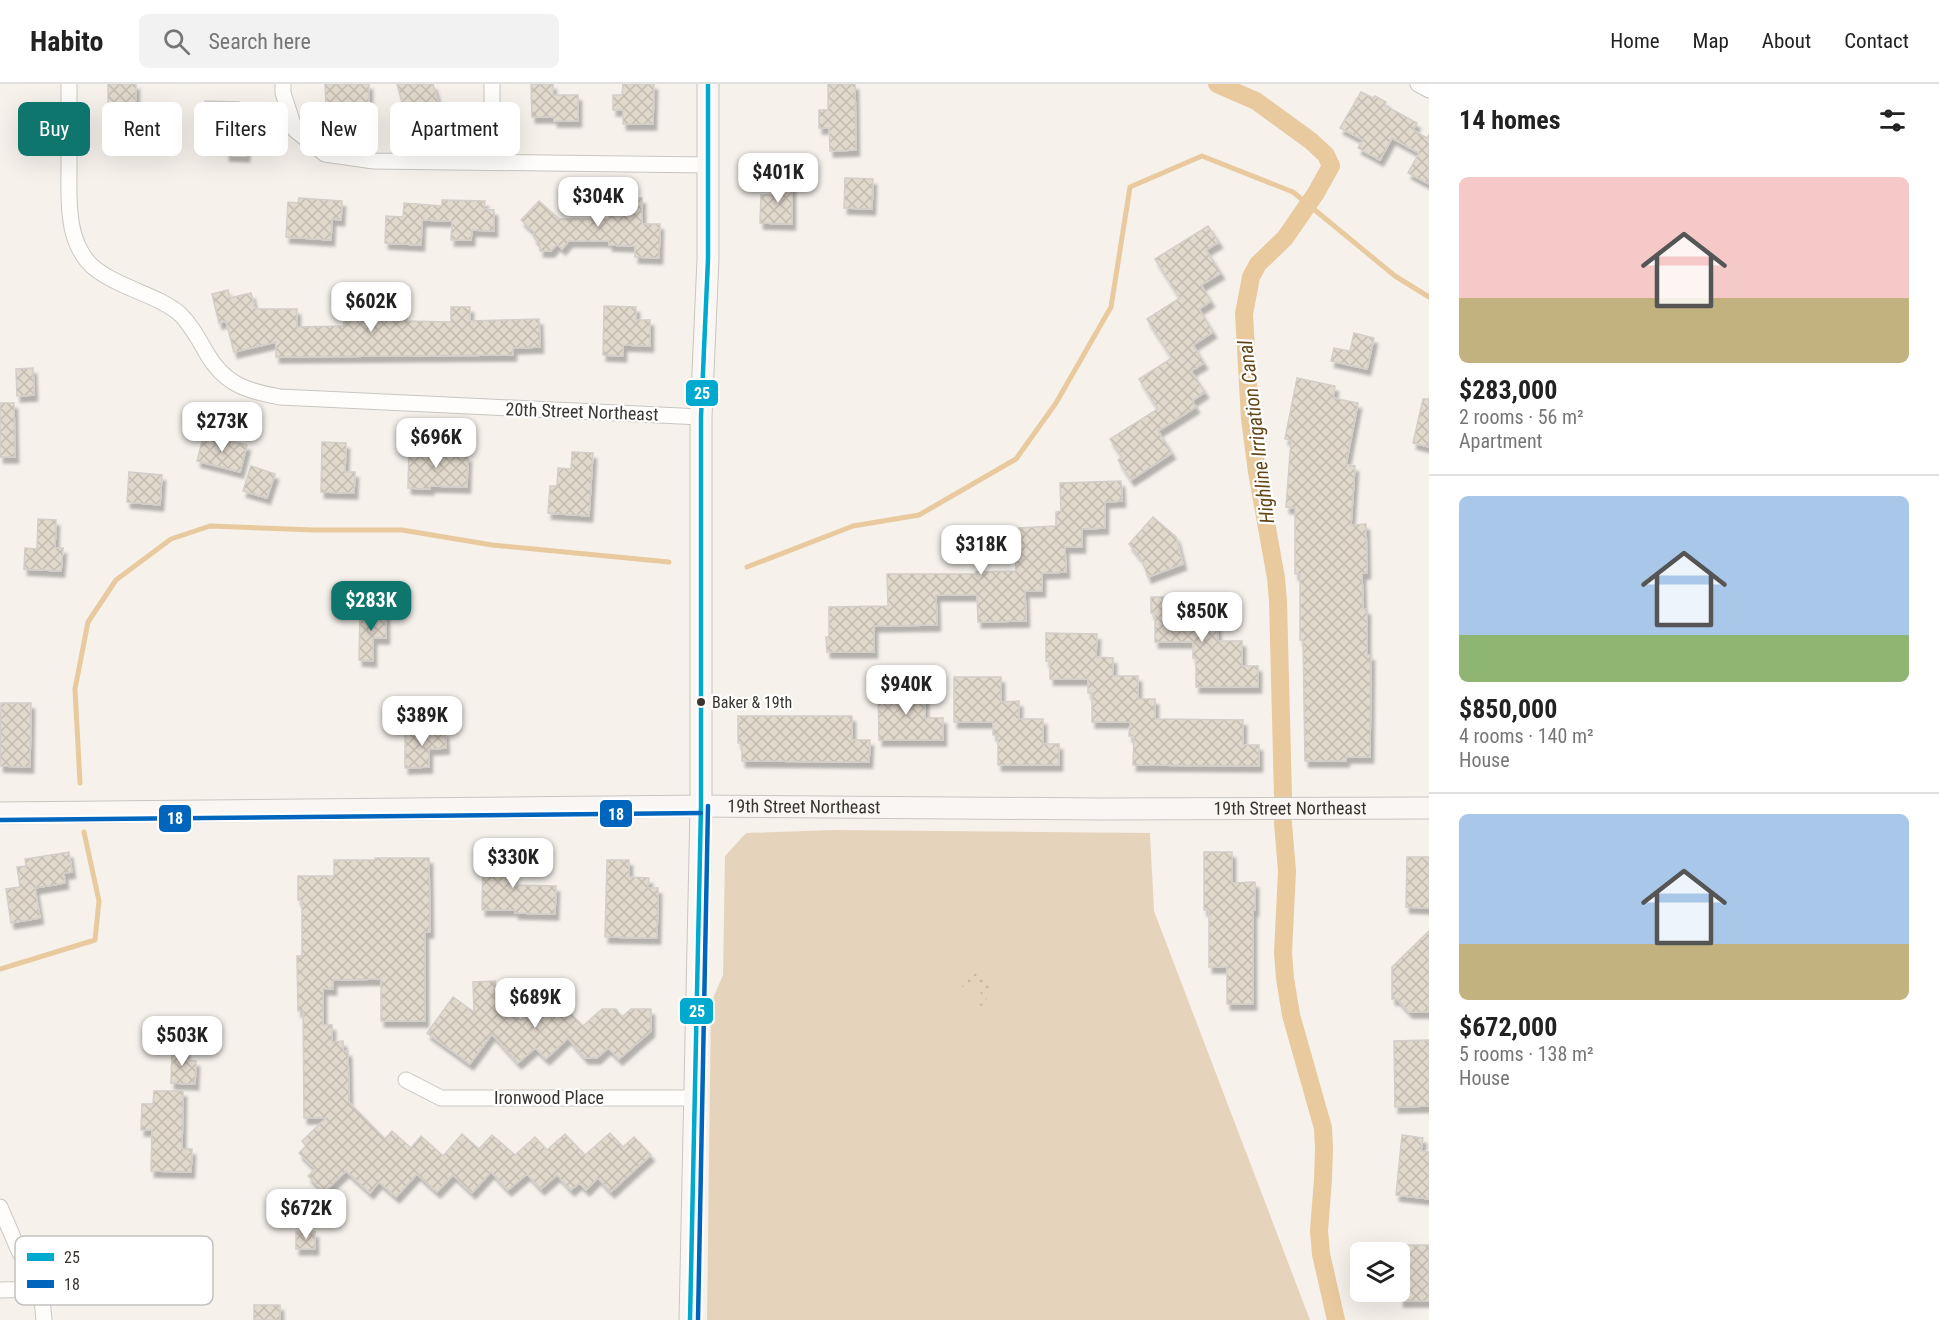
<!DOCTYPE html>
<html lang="en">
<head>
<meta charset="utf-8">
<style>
  body { margin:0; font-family:"Roboto Condensed",sans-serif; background:#f2f2f2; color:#222; height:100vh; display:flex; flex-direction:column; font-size:22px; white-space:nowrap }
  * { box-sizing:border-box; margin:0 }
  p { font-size:20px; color:#767676 }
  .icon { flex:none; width:33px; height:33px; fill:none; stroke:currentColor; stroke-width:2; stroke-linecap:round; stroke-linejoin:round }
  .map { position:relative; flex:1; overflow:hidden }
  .side { display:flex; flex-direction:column; background:#fff; width:510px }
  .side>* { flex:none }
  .top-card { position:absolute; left:18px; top:18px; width:570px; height:54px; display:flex; gap:12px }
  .tools { position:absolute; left:1350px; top:1158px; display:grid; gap:12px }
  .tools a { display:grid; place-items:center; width:60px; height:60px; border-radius:9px; background:#fff; box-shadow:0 6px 24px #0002; font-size:30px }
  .price { position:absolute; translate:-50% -51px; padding:0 14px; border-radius:12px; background:#fff; color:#222; font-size:20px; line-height:39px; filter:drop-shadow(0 2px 3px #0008) }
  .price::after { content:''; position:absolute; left:50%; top:36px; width:18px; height:14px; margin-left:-9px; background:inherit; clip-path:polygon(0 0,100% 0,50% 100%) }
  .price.active { background:#0f766e; color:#fff }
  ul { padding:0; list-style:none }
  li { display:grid; align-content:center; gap:12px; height:318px; padding:0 30px }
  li+li { border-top:2px solid #e0e0e0 }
  li span { display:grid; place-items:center; height:186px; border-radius:9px; color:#555 }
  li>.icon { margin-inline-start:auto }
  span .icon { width:108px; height:108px; fill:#fffc; stroke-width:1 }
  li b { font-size:26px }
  h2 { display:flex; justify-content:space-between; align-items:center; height:72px; padding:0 30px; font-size:26px }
  .chip { padding:0 21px; border-radius:9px; background:#fff; box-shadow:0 6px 24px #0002; font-size:21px; line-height:54px }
  .chip.active { background:#0f766e; color:#fff }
  header { display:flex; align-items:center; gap:36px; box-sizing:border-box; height:84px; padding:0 30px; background:#fff; border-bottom:2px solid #e0e0e0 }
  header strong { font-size:28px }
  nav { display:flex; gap:33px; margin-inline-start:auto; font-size:21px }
  .search { width:420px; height:54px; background:#f2f2f2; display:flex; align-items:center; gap:15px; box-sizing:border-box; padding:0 21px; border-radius:9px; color:#767676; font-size:22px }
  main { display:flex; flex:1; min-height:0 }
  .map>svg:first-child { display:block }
  .grass { fill:#e6d3bb }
  .park { fill:url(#park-dots) }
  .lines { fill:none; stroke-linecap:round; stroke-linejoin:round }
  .stream { stroke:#e9ca9e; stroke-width:5 }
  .canal { stroke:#e9ca9e; stroke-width:18 }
  .building { fill:url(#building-cross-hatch); stroke:#d2cec9; stroke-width:1.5; filter:url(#shadow) }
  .street-casing { stroke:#c9c6c1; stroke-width:17 }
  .secondary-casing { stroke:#c9c6c1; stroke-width:23 }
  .street { stroke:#fefdfc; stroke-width:15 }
  .secondary { stroke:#f9f6f4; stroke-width:21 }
  .bus-1-casing { stroke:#fff; stroke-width:9 }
  .bus-2-casing { stroke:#fff; stroke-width:9 }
  .bus-1 { stroke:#00a9ce; stroke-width:4.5 }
  .bus-2 { stroke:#0065bd; stroke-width:4.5 }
  .bus-dot { fill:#393531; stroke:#fff; stroke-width:2 }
  .labels { text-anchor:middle; stroke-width:4.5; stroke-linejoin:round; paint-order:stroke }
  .bus-label { font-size:16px; fill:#393531; stroke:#fff; text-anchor:start }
  .street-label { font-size:18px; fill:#393531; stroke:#fff }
  .water-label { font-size:20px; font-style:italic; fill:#634617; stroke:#fff }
  .key { fill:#fff; stroke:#c4c2c1; stroke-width:1.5 }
  .key-label { font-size:16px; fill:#393531 }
  .line-badge { stroke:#fff; stroke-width:2 }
  .badge-label { font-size:16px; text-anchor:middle; font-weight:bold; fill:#fff }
</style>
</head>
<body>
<header>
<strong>Habito</strong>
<div class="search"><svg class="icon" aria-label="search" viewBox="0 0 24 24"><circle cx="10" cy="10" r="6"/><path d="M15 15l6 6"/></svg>Search here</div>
<nav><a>Home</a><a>Map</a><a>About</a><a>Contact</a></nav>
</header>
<main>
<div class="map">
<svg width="1429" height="1236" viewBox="0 0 1429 1236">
  <defs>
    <pattern id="park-dots" width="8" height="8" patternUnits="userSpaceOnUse" patternTransform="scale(1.5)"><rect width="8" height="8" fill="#e6d3bb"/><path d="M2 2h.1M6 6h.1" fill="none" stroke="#c6b6a1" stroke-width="1.8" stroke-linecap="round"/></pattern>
    <pattern id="building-cross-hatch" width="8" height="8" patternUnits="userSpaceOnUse" patternTransform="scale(1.5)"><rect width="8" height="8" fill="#e2d9cd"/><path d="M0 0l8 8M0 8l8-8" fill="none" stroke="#c3bbb0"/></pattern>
    <filter id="shadow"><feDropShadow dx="3.5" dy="6" stdDeviation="1.5" flood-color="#0004"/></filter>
  </defs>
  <rect width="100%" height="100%" fill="#f6f1eb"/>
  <path class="grass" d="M833 746 1150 749 1154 827 1310 1236H707L711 919 723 891 725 772 746 749Z"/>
  <path class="park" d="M973 888C995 893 994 906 982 922L977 920 981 909 977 902 970 900 962 903 959 899C961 892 966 890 973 888Z"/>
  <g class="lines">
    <g class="stream">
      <path d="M747 483 853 442 919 431 1016 375 1056 319 1111 223 1130 103 1202 72 1293 108 1395 192 1429 213"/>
      <path d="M80 699 75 605 88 538 116 496 171 455 210 442 314 446H402L492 461 669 478"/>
      <path d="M0 885 95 856 99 817 84 748"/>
    </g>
    <g class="canal">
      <path d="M1217 0 1256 17 1311 57 1326 71 1331 82 1316 109 1285 154 1258 180 1251 193 1244 230 1250 335 1257 388 1276 494 1278 517 1283 712"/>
      <path d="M1283 739 1287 787 1283 869 1285 894 1291 931 1323 1044 1324 1065 1323 1095 1319 1147 1321 1170 1336 1236"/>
    </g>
  </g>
  <g class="building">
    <path d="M108 0H136L135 34H108Z"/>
    <path d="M325 0H369V20L326 22Z"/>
    <path d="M397 0H433L443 35 418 41 413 20 403 22Z"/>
    <path d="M531 0H553V11H578V37H554V33H532Z"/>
    <path d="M623 0H654L653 40H623V26H613V11H622Z"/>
    <path d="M828 0H855L856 66 830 67 829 44H819V26H828Z"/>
    <path d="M1361 8 1373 14 1375 12 1386 18 1384 21 1417 39 1413 46 1427 54 1429 51V100L1408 89 1419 69 1392 54 1380 76 1358 64 1363 56 1340 44Z"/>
    <path d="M205 17 239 18 238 47 247 48 246 72 226 71V63L204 62Z"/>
    <path d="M144 26 175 27 174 48 143 47Z"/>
    <path d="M845 94 873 95 872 125 844 124Z"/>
    <path d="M773 95H792V140L760 139 761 111H773Z"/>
    <path d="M299 114 342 117 341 136 332 135 331 156 286 153 288 118 298 119Z"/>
    <path d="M609 114H642V140H660L659 174 635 173V162L609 161V157H569L562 165 557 160 551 167H540V160L534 154V148L521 136 539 117 559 135H609Z"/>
    <path d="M442 116 485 117 484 125 494 126V147L472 146 471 156H451L452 137 422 136 421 161 385 159 386 132 403 133 404 119 442 122Z"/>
    <path d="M1208 142 1219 158 1206 166 1221 189 1201 201 1211 217 1199 225 1213 248 1193 261 1204 279 1191 287 1205 308 1192 317 1196 323 1158 347 1172 369 1131 396 1118 376 1122 373 1110 355 1158 325 1139 295 1172 274 1147 235 1180 214 1155 175Z"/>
    <path d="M228 206 230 214 251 209 255 225H297V243L344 242V234L407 233V237L451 238V223H470V237L539 235 540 263 513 264V271L276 273V258L234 268 226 237 219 239 212 210Z"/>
    <path d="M604 222 636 223V236H650V262L623 261V272L603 271Z"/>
    <path d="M1354 249 1374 254 1367 285 1331 277 1334 264 1350 267Z"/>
    <path d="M33 284 34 311 17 312 16 285Z"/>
    <path d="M1297 294 1335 302 1333 314 1358 319 1346 381 1355 382 1351 441 1366 440 1367 489H1362L1363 525H1367V571H1371L1370 673H1346V677H1305L1303 556H1300V490H1295V424L1286 423 1291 356 1285 355Z"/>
    <path d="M1423 315H1429V363L1413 359Z"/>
    <path d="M0 319H14L15 373H0Z"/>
    <path d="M204 350 247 361 240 388 197 377Z"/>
    <path d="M322 358 346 359 345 388H355L354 409 321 408Z"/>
    <path d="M409 361 433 362 432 370 468 372 467 403 430 402V405L408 404Z"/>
    <path d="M572 368 593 369 589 432 548 429 550 402H557L558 384 571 385Z"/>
    <path d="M251 382 275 390 267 414 243 407Z"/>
    <path d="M129 388 162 391 160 421 127 418Z"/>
    <path d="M1121 397 1122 417 1105 418V444L1082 445V463H1065L1066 488 1042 489V507H1025L1026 537 978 538 977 511H936L937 541 874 542V568H827L826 553H829V523L888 522 887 490H977L976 488 1016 487 1015 462H1019V444L1056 442V428L1061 427 1060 399Z"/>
    <path d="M1153 433 1176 453 1183 480 1148 493 1142 476 1129 460Z"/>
    <path d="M38 435 56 436 55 464H63L61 487 24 485 25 464 37 465Z"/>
    <path d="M1151 513H1201V537H1217L1218 557H1242V582H1258V603H1196V574H1193V558H1155V529H1151Z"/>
    <path d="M360 527H386V554H373V577L359 576Z"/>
    <path d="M1046 549 1097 550 1096 573 1113 574V592H1138V615H1155V635L1243 636V661H1259V682L1133 681 1134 652H1129L1130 638H1092V609H1088V595H1050V577H1046Z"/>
    <path d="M954 593H1001V618L1019 617V635H1043V660H1059V681H998V651H993V638H954Z"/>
    <path d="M878 605H925V634H943V656H879Z"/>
    <path d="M1 619H31L30 683 0 682Z"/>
    <path d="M738 632H852V656H870L869 678 742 677V659H738Z"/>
    <path d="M429 646V648H445L446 664 429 665V683L405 684V647Z"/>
    <path d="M69 768 72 788 64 789 65 799 35 804 40 834 11 839 6 805 20 803 17 783 26 782 25 775Z"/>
    <path d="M1204 768H1232V799L1255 798V826H1253V920H1227V883H1209V826H1204Z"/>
    <path d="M483 770H513V801L556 802 555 830 515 829V826H482Z"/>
    <path d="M1407 773H1429V824L1406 823Z"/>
    <path d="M375 774H429L430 848H425V937H381V895L333 896V905H323V941H332V958L343 957V967H348L349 1018 385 1055 392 1047 411 1064 421 1052 443 1072 462 1050 479 1065 492 1051 515 1071 535 1053 547 1066 565 1050 585 1071 610 1049 623 1063 634 1053 651 1071 611 1108 598 1094 586 1106 579 1099 571 1106 557 1091 541 1105 527 1090 508 1106 491 1088 472 1109 453 1091 437 1108 417 1090 396 1113 379 1098 370 1109 346 1087 324 1108 308 1092 315 1085 299 1069 306 1062 302 1057 326 1034H304L303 927H298L297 872H302V816H298V792H334V776H375Z"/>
    <path d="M607 776H629V793L649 794 648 804H658L657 854 605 853Z"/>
    <path d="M1429 847V928H1409L1397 915H1392V883Z"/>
    <path d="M495 897 496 918 521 936 537 921 550 935 563 922 583 942 602 925H616L622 933 631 925H651V947L619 975 608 964 597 974H585L568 954 546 975 535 964 518 979 492 950 470 980 427 949 453 913 474 928 473 898Z"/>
    <path d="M1429 956V1022L1395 1023 1394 957Z"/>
    <path d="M172 963H186L185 976 196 977 195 1000 171 999Z"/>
    <path d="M154 1007H183L182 1065H192L191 1088 151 1087 152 1046H141L142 1020H153Z"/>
    <path d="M1402 1051 1423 1054 1421 1067 1429 1068V1115L1396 1111Z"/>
    <rect x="296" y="1148" width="19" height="17"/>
    <rect x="1400" y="1161" width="29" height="56"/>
    <rect x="254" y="1221" width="26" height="15"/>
  </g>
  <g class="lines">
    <defs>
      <g id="street">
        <path d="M69 0C69 27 69 55 69 82 69 100 68 119 71 137 73 153 80 171 92 182 117 204 157 210 180 230 191 241 198 254 206 268 224 300 246 307 280 313L701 333"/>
        <path d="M283 0V9L295 46 325 70 374 77 707 81"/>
        <path d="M1418 0 1429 6"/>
        <path d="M492 78V0"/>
        <path d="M406 996 441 1014H696"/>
        <path d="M0 1123 19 1167 41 1205 44 1236"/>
        <path d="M0 1206 41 1205"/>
      </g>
      <g id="secondary">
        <path id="s1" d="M0 729 701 722 1099 725 1429 724"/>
        <path d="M690 1236 701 722V333L708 175V0"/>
      </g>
    </defs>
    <use href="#street" class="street-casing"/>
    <use href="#secondary" class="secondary-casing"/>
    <use href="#street" class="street"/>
    <use href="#secondary" class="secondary"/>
    <defs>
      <path id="bus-1" d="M690 1236 701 722V333L708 175V0"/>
      <g id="bus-2">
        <path d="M0 736 701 729"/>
        <path d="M698 1236 708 722"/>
      </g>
    </defs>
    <use href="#bus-1" class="bus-1-casing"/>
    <use href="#bus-2" class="bus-2-casing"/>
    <use href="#bus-1" class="bus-1"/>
    <use href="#bus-2" class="bus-2"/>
  </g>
  <circle class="bus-dot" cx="701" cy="618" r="5"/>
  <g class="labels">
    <g class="bus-label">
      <text x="712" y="624">Baker &amp; 19th</text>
    </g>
    <g class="street-label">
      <text transform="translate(582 328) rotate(2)" y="6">20th Street Northeast</text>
      <text dy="6" stroke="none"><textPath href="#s1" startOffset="804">19th Street Northeast</textPath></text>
      <text dy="6" stroke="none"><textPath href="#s1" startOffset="1290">19th Street Northeast</textPath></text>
      <text x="549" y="1020">Ironwood Place</text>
    </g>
    <g class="water-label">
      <text transform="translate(1256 348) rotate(-97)" y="7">Highline Irrigation Canal</text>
    </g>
  </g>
  <rect x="15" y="1152" width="198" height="69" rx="9" class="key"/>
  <rect x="27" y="1169" width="27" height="8" fill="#00a9ce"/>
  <rect x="27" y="1196" width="27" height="8" fill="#0065bd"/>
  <g class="key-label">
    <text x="64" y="1179">25</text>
    <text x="64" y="1206">18</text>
  </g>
  <g class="line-badge">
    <rect x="685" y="295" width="34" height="28" rx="6" fill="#00a9ce"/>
    <rect x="599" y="715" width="34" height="29" rx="6" fill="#0065bd"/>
    <rect x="158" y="720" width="34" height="29" rx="6" fill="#0065bd"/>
    <rect x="679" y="913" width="35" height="28" rx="6" fill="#00a9ce"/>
  </g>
  <g class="badge-label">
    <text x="702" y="315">25</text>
    <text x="616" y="736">18</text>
    <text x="175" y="740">18</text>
    <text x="697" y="933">25</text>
  </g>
</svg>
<div class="tools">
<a><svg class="icon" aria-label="layers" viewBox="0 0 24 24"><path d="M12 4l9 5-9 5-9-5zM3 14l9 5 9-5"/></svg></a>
</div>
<b class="price" style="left:778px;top:120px">$401K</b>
<b class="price" style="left:598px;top:144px">$304K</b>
<b class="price" style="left:371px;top:249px">$602K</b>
<b class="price" style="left:222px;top:369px">$273K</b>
<b class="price" style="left:436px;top:385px">$696K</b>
<b class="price" style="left:981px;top:492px">$318K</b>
<b class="price active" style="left:371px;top:548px">$283K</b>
<b class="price" style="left:1202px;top:559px">$850K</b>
<b class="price" style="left:906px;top:632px">$940K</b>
<b class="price" style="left:422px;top:663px">$389K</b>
<b class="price" style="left:513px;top:805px">$330K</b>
<b class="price" style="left:535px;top:945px">$689K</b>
<b class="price" style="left:182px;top:983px">$503K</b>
<b class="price" style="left:306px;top:1156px">$672K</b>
<div class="top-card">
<a class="chip active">Buy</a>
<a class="chip">Rent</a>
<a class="chip">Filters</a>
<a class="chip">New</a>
<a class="chip">Apartment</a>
</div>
</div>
<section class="side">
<h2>14 homes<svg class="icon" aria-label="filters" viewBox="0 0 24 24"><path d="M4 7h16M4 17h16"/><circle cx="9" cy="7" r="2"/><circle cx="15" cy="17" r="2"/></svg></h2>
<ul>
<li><span style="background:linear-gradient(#f6c9c9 65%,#c2b280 0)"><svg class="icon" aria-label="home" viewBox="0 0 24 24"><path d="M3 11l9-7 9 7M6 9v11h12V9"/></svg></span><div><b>$283,000</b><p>2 rooms · 56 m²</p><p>Apartment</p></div></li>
<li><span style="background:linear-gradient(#a9c7e8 75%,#8fb573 0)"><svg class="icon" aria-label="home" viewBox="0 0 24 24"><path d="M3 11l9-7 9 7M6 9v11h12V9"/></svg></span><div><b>$850,000</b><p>4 rooms · 140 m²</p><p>House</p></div></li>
<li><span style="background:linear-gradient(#a9c7e8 70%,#c2b280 0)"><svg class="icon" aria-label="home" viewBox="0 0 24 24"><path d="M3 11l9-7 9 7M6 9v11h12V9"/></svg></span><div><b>$672,000</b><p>5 rooms · 138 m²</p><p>House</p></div></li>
</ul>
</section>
</main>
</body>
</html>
